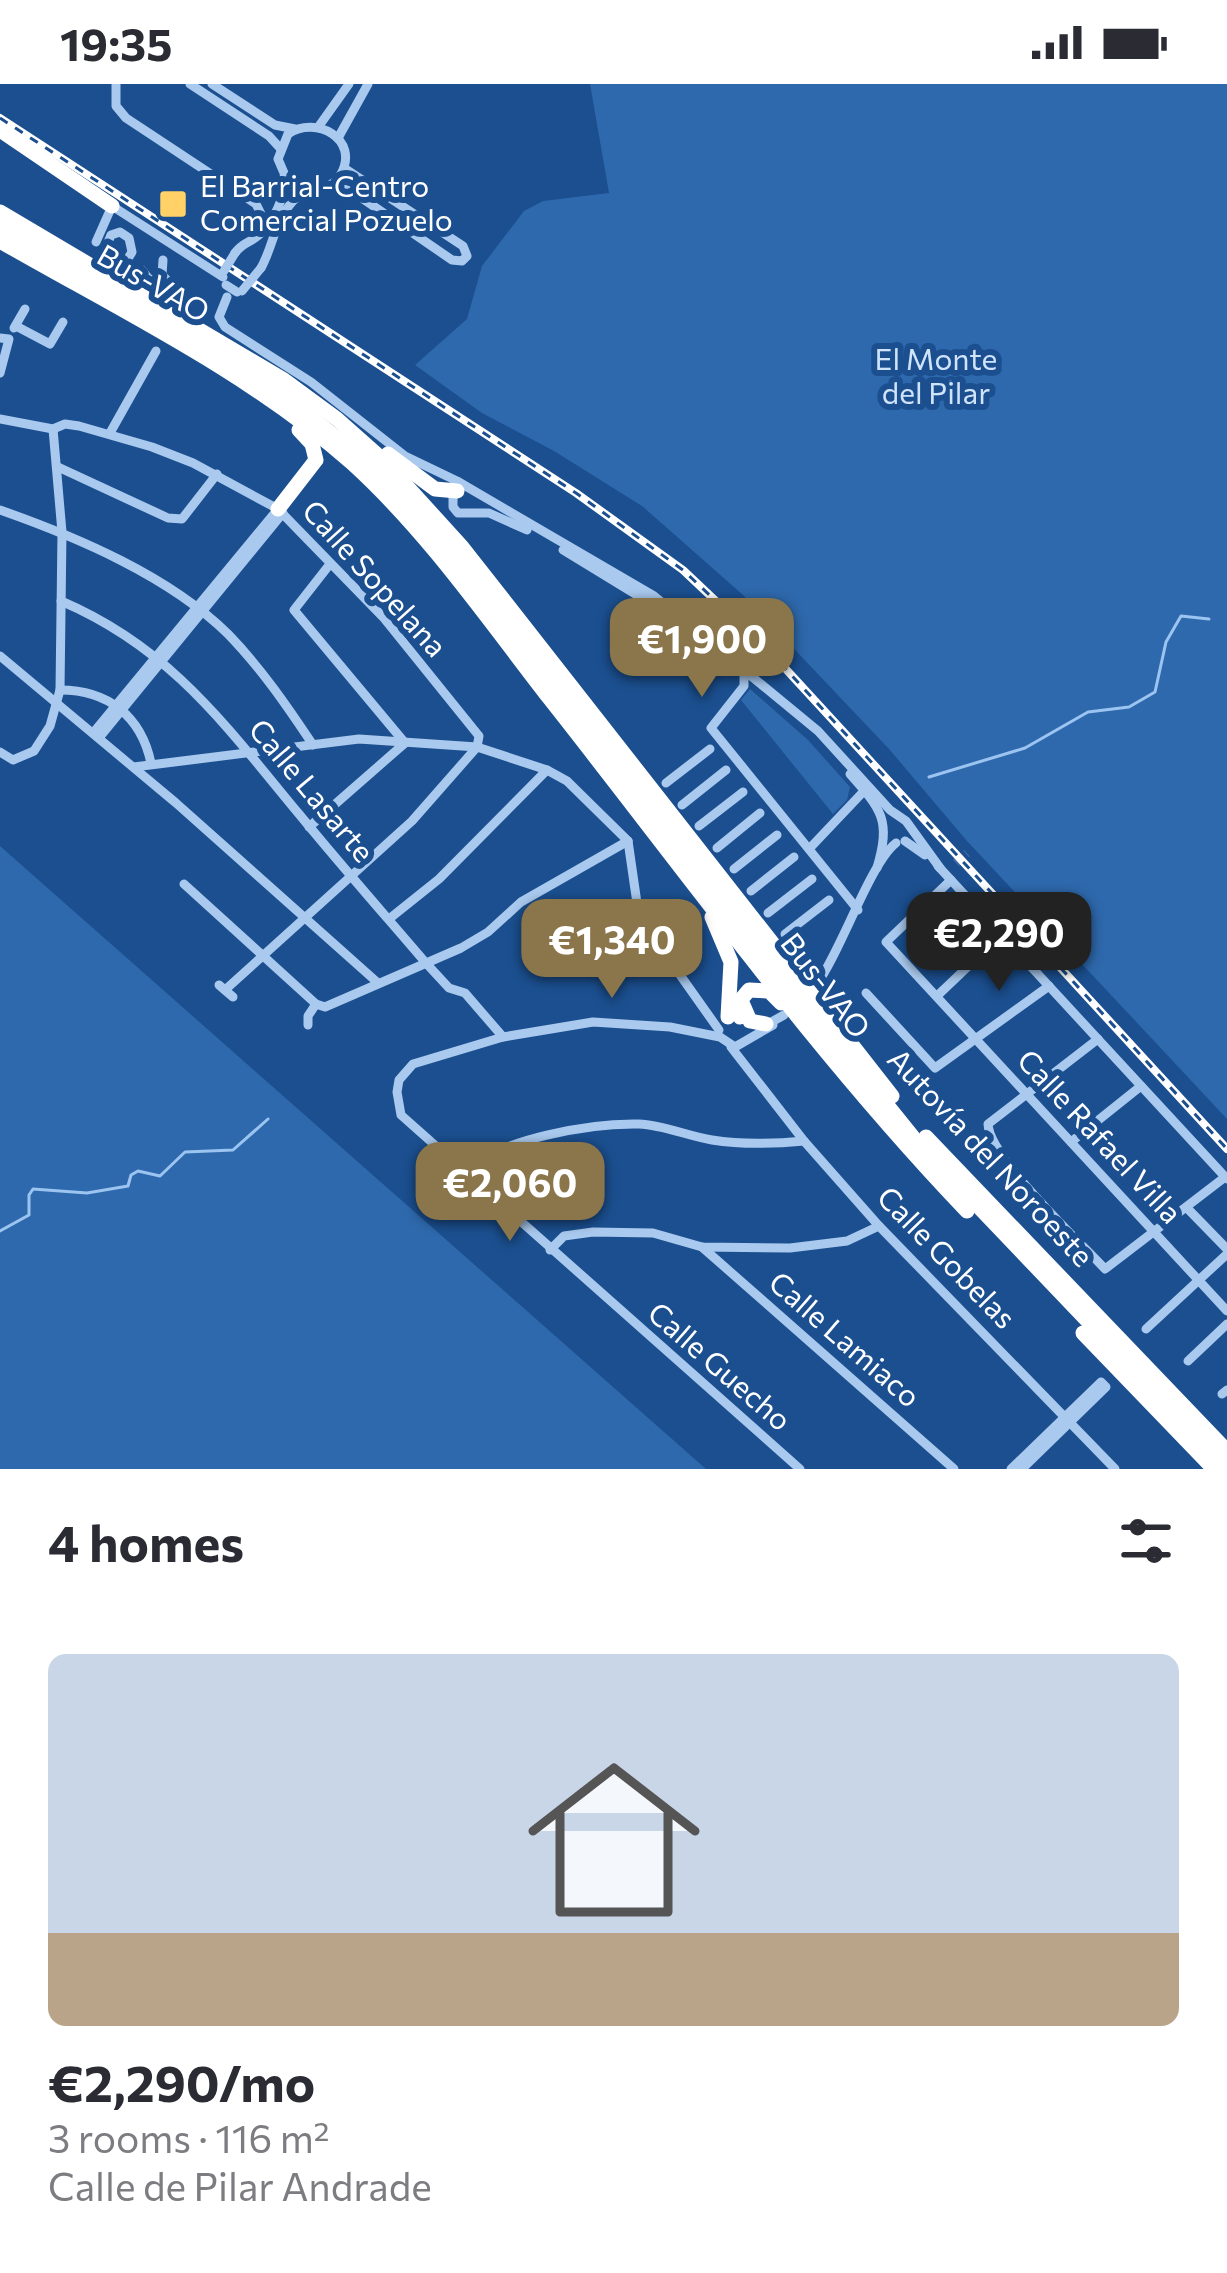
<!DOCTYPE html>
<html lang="en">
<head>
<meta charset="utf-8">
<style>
  body { margin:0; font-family:Commissioner,sans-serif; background:#f2f2f3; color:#2b2b33; height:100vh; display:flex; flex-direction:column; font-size:45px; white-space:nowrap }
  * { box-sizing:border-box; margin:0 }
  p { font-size:39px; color:#7c7c81 }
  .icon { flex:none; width:66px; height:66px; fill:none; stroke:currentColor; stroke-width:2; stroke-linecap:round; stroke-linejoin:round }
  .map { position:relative; height:1385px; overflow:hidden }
  .sheet { display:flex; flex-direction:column; background:#fff; flex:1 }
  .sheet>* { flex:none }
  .price { position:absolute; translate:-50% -102px; padding:0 27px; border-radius:24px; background:#8a764a; color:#fff; font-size:39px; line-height:78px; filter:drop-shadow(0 3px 6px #0008) }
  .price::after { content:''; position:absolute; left:50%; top:72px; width:36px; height:27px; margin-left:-18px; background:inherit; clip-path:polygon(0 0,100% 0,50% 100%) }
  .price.current { background:#222; color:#fff }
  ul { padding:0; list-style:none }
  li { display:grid; align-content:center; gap:24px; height:636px; padding:0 48px }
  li+li { border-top:3px solid #e1e1e2 }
  li span { display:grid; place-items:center; height:372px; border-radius:18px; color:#555 }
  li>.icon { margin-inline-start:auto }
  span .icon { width:216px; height:216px; fill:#fffc; stroke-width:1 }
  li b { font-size:51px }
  h2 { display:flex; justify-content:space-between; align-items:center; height:144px; padding:0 48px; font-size:51px }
  .status { display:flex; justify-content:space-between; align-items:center; height:84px; padding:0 60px; background:#fff; direction:ltr }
  .status svg { height:33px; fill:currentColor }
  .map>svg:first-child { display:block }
  .green { fill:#2e69ad }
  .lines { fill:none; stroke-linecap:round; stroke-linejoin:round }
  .stream { stroke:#9cc4f0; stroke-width:3 }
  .minor-tunnel { stroke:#3d69a0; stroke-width:9; stroke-dasharray:9 4.5; stroke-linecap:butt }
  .minor { stroke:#a9c9ee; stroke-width:9 }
  .highway { stroke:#fff; stroke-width:15 }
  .rail-casing { stroke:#fff; stroke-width:8 }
  .rail { stroke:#1b4f8f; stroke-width:3; stroke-dasharray:9; stroke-linecap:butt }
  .minor-bridge { stroke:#a9c9ee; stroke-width:9 }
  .poi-dot { fill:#ffd166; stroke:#1b4f8f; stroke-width:4.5 }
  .labels { text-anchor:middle; stroke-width:12; stroke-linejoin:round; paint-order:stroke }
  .poi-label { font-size:30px; fill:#fff; stroke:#1b4f8f; text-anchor:start }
  .street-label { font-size:30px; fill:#fff; stroke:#1b4f8f }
  .park-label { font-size:30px; fill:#cfe3fa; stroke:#1b4f8f }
</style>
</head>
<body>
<div class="status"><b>19:35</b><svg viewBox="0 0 49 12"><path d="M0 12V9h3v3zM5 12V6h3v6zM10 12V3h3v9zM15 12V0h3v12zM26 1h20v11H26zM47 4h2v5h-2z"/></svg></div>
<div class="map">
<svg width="1227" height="1385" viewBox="0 0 1227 1385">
  <rect width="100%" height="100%" fill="#1b4f8f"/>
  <g class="green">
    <path d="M590 0H1227V1035L967 757 889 665 743 511 642 422 554 367 482 329 415 281 467 235 482 182 524 127 543 117 609 109Z"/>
    <path d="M750 605 808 656 850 703 847 716 833 730 741 616Z"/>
    <path d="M0 762 706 1385H0Z"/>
  </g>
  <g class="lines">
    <g class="stream">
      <path d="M929 693 1025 664 1088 628 1129 623 1155 608 1166 558 1181 532 1209 535"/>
      <path d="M0 1147 29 1131V1111L33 1105 87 1109 128 1102 131 1091 138 1087 160 1092 185 1068 233 1066 268 1035"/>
    </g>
    <path class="minor-tunnel" d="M956 779 967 769"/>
    <g class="minor">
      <path d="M116 0V22L126 34 256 120 266 140"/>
      <path d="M190 0 269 52 280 64"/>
      <path d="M212 0 275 41 295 45"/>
      <path d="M319 42 349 0"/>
      <path d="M338 54 368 0"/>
      <path d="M331 101 353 108 452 176 462 177 467 172 463 162 344 84"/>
      <path d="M247 111 284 112"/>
      <path d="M112 122 223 193"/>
      <path d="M96 158 112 122"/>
      <path d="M235 169C243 158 250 159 259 151 274 138 286 111 284 93"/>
      <path d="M127 176 132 168 129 154 120 148 111 151 105 166 143 189"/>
      <path d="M261 184C273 163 274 138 293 117 307 101 330 110 341 90 360 55 316 31 288 50L278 75 287 96 312 108"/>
      <path d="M142 186 148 194 163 201 169 198 162 191 163 176"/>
      <path d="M226 201 237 208"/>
      <path d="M227 213 219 233 225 243 311 298 405 372 457 397 654 512 818 647 890 726 906 737 940 784"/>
      <path d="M16 242 50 260 63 238"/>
      <path d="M14 244 25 225"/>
      <path d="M0 254 9 255 0 289"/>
      <path d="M0 335 53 345 65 340 79 342 152 363 193 379 278 425 383 533 479 652 477 663 412 737 225 906"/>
      <path d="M110 349 156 267"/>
      <path d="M58 383 168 434 182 435 217 390"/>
      <path d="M453 402V423L458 429H489L527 446"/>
      <path d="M0 426C77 453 169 492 228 550 261 584 287 622 313 661"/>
      <path d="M563 466 671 532"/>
      <path d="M61 517C171 564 225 641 299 730 340 780 383 829 425 878L449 904 465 909 503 953"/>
      <path d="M0 572 176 719 378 899"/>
      <path d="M744 587V602L711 644 858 826"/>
      <path d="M60 606C108 606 141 632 151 679"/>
      <path d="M93 649 278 425"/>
      <path d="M99 654 283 429"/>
      <path d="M0 668 13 676 34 667 50 642 60 606 62 448 53 345"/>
      <path d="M134 683 359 655 477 663 547 686 567 697 628 757"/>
      <path d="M850 690C882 726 891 736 877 784"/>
      <path d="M666 699 710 665"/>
      <path d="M682 721 726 686"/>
      <path d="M699 742 743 708"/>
      <path d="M309 743 405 659 294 526 330 480"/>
      <path d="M628 757 639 833 719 946"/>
      <path d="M905 757 925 771"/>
      <path d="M717 764 760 729"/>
      <path d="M809 765 864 707"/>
      <path d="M938 782 1227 1095"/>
      <path d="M734 785 777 751"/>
      <path d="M951 796 886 858 1227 1227"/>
      <path d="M184 800 316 920 325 923 461 864 488 848 521 818 628 757"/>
      <path d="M751 807 794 773"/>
      <path d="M768 829 812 795"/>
      <path d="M389 835 439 795 547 686"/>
      <path d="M785 850 829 816"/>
      <path d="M219 901 233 913"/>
      <path d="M815 903C841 868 870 779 896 759"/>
      <path d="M866 909 935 984 1049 902"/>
      <path d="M937 912 1001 851"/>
      <path d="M308 941V932L316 920"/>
      <path d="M766 941 784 931"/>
      <path d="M773 941 735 963 720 953 670 943 593 938 503 953 413 980 399 996 397 1008 401 1031 800 1385"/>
      <path d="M1098 955 988 1040C989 1073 1079 1157 1105 1185L1225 1093"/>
      <path d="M731 963 804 1057 879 1142 1115 1385"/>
      <path d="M1071 1058 1141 1002"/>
      <path d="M463 1087C502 1055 589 1039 639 1040 663 1041 688 1052 712 1056 743 1061 773 1060 804 1057"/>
      <path d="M1187 1124 1227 1165"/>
      <path d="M702 1163 954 1385"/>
      <path d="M550 1166 564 1152 593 1148 653 1149 702 1163 790 1164 847 1157 879 1142"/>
      <path d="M1146 1245 1227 1170"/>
      <path d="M1188 1277 1227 1240"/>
      <path d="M1222 1310 1227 1306"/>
      <path d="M1011 1385 1101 1298 1106 1303 1022 1385"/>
    </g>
    <g class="highway">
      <path d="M0 46 112 122"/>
      <path d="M0 128 284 296 337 335 382 375 462 463 892 1012"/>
      <path d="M0 143 272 302 378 387 454 470 753 855 916 1057 1227 1383"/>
      <path d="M0 157C118 225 249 288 352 379 428 448 487 534 550 615 686 787 815 968 967 1127"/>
      <path d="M388 370 435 405 457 407"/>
      <path d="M278 425 316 376 312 360 299 346"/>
      <path d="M712 833 731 878 728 933"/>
      <path d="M743 921 750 937 766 940"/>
      <path d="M740 933 739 918 749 906 769 907 781 919"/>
      <path d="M926 1053 1227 1367"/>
      <path d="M1083 1249 1214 1385"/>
    </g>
    <defs>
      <path id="rail" d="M0 34 576 409 683 486 772 570 1227 1065"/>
    </defs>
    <use href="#rail" class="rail-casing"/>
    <use href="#rail" class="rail"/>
    <g class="minor-bridge">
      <path d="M224 187 235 169"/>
      <path d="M242 207 261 184"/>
    </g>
  </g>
  <rect class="poi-dot" x="158" y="105" width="30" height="30" rx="6"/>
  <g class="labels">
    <g class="poi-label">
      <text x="200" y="113">El Barrial-Centro<tspan x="200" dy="34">Comercial Pozuelo</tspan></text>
    </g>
    <g class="street-label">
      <text transform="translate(153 200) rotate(30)" y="10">Bus-VAO</text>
      <text transform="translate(374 495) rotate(48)" y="10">Calle Sopelana</text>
      <text transform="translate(311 707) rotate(50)" y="10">Calle Lasarte</text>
      <text transform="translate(825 902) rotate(52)" y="10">Bus-VAO</text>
      <text transform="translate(1099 1053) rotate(47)" y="10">Calle Rafael Villa</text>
      <text transform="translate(990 1074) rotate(47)" y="10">Autovía del Noroeste</text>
      <text transform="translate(946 1174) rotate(46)" y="10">Calle Gobelas</text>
      <text transform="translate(844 1256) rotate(41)" y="10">Calle Lamiaco</text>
      <text transform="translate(719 1283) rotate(41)" y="10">Calle Guecho</text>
    </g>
    <g class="park-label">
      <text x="936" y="286">El Monte<tspan x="936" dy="34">del Pilar</tspan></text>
    </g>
  </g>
</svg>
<b class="price" style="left:702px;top:616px">€1,900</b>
<b class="price current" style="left:999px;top:910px">€2,290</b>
<b class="price" style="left:612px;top:917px">€1,340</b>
<b class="price" style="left:510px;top:1160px">€2,060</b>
</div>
<section class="sheet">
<h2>4 homes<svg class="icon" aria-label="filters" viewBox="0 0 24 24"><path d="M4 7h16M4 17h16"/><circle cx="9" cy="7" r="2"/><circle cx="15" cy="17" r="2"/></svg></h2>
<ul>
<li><span style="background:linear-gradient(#c9d6e8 75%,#b9a48a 0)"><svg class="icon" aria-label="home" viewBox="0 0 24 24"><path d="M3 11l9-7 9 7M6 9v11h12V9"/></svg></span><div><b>€2,290/mo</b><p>3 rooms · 116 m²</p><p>Calle de Pilar Andrade</p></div></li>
</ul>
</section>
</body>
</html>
